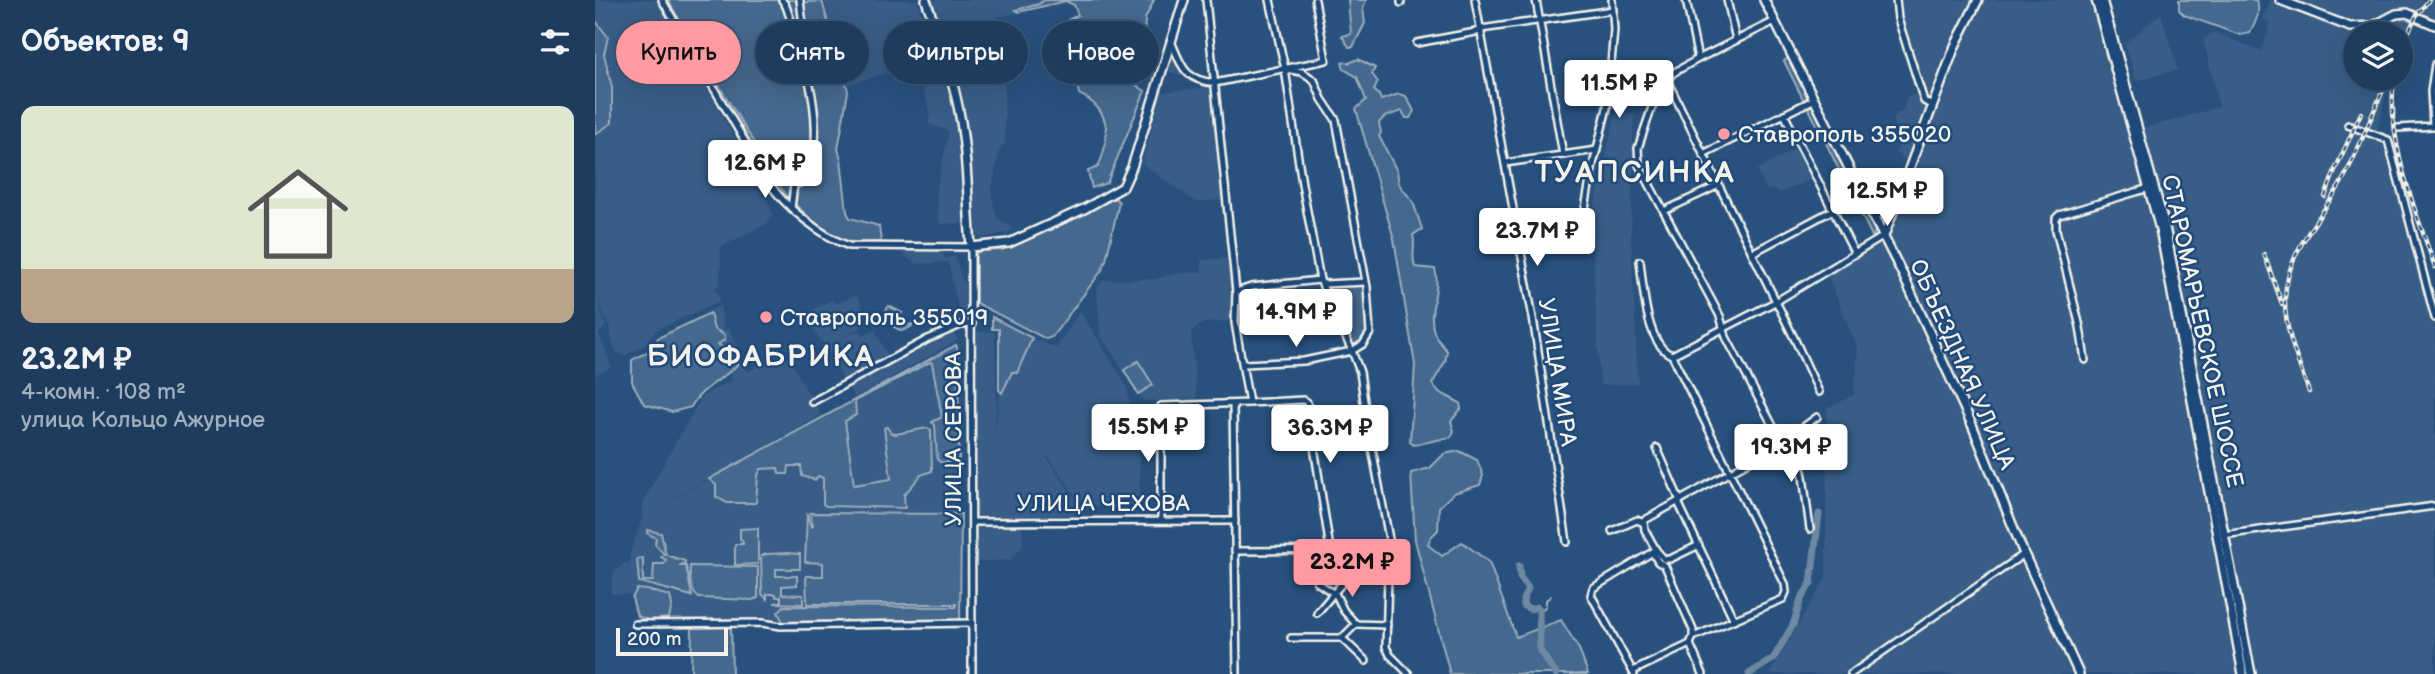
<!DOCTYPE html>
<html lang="ru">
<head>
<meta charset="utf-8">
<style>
  body { margin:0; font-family:"Balsamiq Sans",sans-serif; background:#2b4867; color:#f1f3f6; height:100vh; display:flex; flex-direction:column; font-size:26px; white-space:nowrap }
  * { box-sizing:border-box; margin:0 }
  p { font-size:23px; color:#a1aebc }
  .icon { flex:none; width:38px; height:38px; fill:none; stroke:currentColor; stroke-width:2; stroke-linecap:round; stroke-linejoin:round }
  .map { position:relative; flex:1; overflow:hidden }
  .details { display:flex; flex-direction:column; background:#1e3d5e; width:595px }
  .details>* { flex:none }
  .hud { position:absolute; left:21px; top:21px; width:665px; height:63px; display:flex; gap:14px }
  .tools { position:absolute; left:1748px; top:21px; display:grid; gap:14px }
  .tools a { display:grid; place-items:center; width:70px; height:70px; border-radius:50%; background:#1e3d5e; box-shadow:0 7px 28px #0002,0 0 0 2px #3c5673; font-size:35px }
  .scale { position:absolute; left:21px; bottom:18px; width:112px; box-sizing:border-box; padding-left:7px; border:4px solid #f4f1e8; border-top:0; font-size:19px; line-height:24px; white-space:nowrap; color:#f4f1e8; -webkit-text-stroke:5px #1f4a7a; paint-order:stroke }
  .price { position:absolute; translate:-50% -60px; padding:0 16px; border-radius:7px; background:#fff; color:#222; font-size:23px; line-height:46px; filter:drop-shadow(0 2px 4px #0008) }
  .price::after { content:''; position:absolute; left:50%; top:42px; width:21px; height:16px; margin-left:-10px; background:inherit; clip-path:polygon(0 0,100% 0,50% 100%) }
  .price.selected { background:#ff9aa2; color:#111 }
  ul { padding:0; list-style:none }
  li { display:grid; align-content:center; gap:14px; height:371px; padding:0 21px }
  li+li { border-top:2px solid #3c5673 }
  li span { display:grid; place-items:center; height:217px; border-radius:14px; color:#555 }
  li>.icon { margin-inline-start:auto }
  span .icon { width:126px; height:126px; fill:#fffc; stroke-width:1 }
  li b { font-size:30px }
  h2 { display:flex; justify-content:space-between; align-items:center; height:84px; padding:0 21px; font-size:30px }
  .tag { padding:0 24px; border-radius:32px; background:#1e3d5e; box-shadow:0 7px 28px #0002,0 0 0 2px #3c5673; font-size:24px; line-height:63px }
  .tag.selected { background:#ff9aa2; color:#111 }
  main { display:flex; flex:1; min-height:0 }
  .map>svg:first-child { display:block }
  .built { fill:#375d86 }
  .green { fill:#45688e; stroke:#9cacbb; stroke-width:2 }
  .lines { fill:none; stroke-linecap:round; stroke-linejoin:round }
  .stream { stroke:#a4b2be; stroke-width:2 }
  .river { stroke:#6e88a2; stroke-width:7 }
  .minor-casing { stroke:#f4f1e8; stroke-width:10 }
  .major-casing { stroke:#f4f1e8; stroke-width:12 }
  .minor { stroke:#1f4a7a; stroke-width:5 }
  .major { stroke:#1f4a7a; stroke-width:7 }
  .rail-casing { stroke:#f4f1e8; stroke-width:4.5 }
  .rail { stroke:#1f4a7a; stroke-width:2; stroke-dasharray:5; stroke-linecap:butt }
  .poi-dot { fill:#ff9aa2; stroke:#1f4a7a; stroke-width:2.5 }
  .labels { text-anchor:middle; stroke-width:5; stroke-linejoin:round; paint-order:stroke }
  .poi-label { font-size:23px; fill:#f4f1e8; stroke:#1f4a7a; text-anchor:start }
  .street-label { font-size:23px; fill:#f4f1e8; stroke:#1f4a7a }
  .district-label { font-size:30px; font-weight:bold; letter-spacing:2px; fill:#f4f1e8; stroke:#1f4a7a }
</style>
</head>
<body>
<main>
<section class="details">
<h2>Объектов: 9<svg class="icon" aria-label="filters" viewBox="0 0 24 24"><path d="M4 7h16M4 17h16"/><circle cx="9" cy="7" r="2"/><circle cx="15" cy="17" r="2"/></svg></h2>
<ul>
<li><span style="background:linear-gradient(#dfe7d0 75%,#b9a48a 0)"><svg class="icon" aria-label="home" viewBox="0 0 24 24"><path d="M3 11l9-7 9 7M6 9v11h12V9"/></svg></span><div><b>23.2M ₽</b><p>4-комн. · 108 m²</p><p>улица Кольцо Ажурное</p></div></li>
</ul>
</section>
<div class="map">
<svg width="1840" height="674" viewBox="0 0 1840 674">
  <rect width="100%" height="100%" fill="#28517e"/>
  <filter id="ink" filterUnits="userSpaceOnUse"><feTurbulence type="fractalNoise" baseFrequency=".0143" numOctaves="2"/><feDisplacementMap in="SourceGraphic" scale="14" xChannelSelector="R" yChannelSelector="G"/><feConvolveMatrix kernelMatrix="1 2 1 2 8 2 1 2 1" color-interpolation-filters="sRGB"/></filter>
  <g filter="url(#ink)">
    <g class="built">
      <path d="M0 0H63L153 162 158 161 166 173 160 180 179 215 171 224 126 247 125 284 120 288 125 298 124 301 60 331 50 345 29 356 22 353 18 345 14 326 1 298 11 325 4 334 17 367 0 375V137L18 119V85L6 55 11 38 0 19Z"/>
      <path d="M229 0H322L339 59 253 85Z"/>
      <path d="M335 0H449L444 4 422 10 424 12 368 26 380 71 409 69 410 144 407 145 404 152 396 193 402 218 415 226 418 231 391 237H384L382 233 376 174 362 93Z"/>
      <path d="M1304 0H1380L1361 35 1337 99 1334 101 1330 99 1306 21Z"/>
      <path d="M1386 0H1499L1553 190 1646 674H1488L1431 552 1292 236 1364 44Z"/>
      <path d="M1675 0 1755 29 1807 15 1817 17 1806 46V33H1760V79H1795L1783 126 1840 325V503L1636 532 1631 526 1546 129 1624 107 1608 39 1618 32 1666 51 1676 23 1668 20Z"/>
      <path d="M1698 0H1840V20L1807 7 1783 18 1765 22 1741 17Z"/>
      <path d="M1566 13 1583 70 1541 81 1530 43Z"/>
      <path d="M576 52 579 53 587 72 586 77 571 70Z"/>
      <path d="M348 60 359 105 370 168V223L344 224 341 191 354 131 333 124 335 112 323 74 326 69Z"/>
      <path d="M614 87 628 200 601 202 547 164 567 92Z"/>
      <path d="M1326 94 1335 106 1313 162 1300 153 1303 147V137L1298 120 1302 113H1306L1313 96Z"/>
      <path d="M1021 111 1039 114 1036 237 1043 384 1005 385 996 222Z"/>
      <path d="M1201 148 1217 178 1186 193 1177 189 1172 191 1162 170Z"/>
      <path d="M1287 240 1375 426 1411 517 1479 674H1174L1231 578 1232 408 1259 395 1263 350 1232 274Z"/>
      <path d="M307 249H348L349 259 360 256 368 282H370L371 314 369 318 366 320 353 262 321 264 308 255Z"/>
      <path d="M634 258 639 292 638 321 608 323 596 332 602 400 548 401 505 334 502 287 509 280 560 279 578 274 607 272 606 260Z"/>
      <path d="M261 295 273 316 264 329 242 339 265 330 268 336 279 329 293 356 250 379 247 377 230 344 225 341 210 314 238 299 241 304Z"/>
      <path d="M125 306 129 330 134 328 152 372 190 352 226 415 66 505 361 345 363 347 364 471 360 472 362 619 52 621 43 618 39 614 36 595 16 594 18 573 29 563H35V554L48 515H46L49 499 107 396 141 378 136 379 133 372 124 342 127 340 114 311Z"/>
      <path d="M485 311 532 386 538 428H544L545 505 488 507 453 456 446 461 452 458 486 507 488 514 383 518 379 513V331L400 332 402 394 400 436 405 393H407L437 338 461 348Z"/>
      <path d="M358 330 363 340 260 398 253 387Z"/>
      <path d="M1840 508V674H1658L1632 537Z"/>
      <path d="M381 524H427L428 546 415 560 381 562Z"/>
    </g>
    <g class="green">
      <path d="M73 0H200L202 3 227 1 253 91 243 149 246 159 252 212 255 218 284 226 286 242C277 242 266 244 257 243 233 239 210 213 192 197L95 38Z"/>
      <path d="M449 0H559L550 19 549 35 529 77 550 91 512 183 497 188 493 171 503 167C516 137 517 110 484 94L471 33 473 20 483 15 479 5 471 1 424 12 421 10 444 4Z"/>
      <path d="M753 0H771L768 9 770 23 758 47H754L747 36 756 34Z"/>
      <path d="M1584 0H1661C1667 11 1660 23 1655 33L1645 35 1589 15 1584 10Z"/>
      <path d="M0 20 13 37 9 54 17 87V123L0 134Z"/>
      <path d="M763 59 780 68 777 74 783 82 779 90 784 95 786 100 804 94 811 96 819 111 815 118H811L807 111 789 117 784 123 786 133 784 136 802 171 804 184 818 202 827 229 818 235C821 245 816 256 820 267L840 269C846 290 832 310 839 332 841 338 847 345 852 351L850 362 837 384 844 392 865 403 866 409 856 421 859 431 856 437 819 445 815 442 820 365 799 239 761 109 771 100 762 77 749 69 747 62 754 63Z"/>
      <path d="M1192 59 1197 62 1213 95 1209 101 1189 61Z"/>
      <path d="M1217 104 1280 231 1278 238 1212 105Z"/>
      <path d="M520 198 524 202 511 260 507 270 457 337 451 339 381 303V256L383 251 407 250Z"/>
      <path d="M732 285H768L770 287 773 333 769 340 758 348Z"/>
      <path d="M294 306 307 313 300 319 309 326 318 324 316 327 307 331 299 327 291 310Z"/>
      <path d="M115 313 119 329 130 335V340L123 344 141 357 142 365C127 380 106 388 96 407L77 412 49 404 37 382V360L56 350 63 338Z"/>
      <path d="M397 317 437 338 422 373 417 372 407 393 404 390V329H397Z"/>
      <path d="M361 345 363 351 364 459 360 460V462H345L342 459 340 425 337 422 347 417 337 363 335 362 260 401 261 415 250 421 259 485 296 479 289 428 292 427 296 433 301 434 332 428 336 430 337 471 326 475 309 495 310 508 231 506 228 504V478L223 476 220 480 207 476 206 466H194L193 474H184L183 468 166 469 163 475 161 503H132L121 497V485L114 479Z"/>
      <path d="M543 361 558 385 543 394 529 370Z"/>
      <path d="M864 451 882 460 888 475 885 485 859 493 844 507 843 530 835 538 833 545 847 556 867 542 894 562 921 637 966 620 984 649 993 674H855L820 540 816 473 835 468 849 454Z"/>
      <path d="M212 513 216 527 218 526 215 513 366 514 365 621 188 622 183 612 189 606 361 607V604H212L211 576H228V563L210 562Z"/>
      <path d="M163 528V564L140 565V544H148L147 540 145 539V529Z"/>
      <path d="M53 530 66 533 71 555 90 561V563L84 566H91L97 596 44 582 42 559 48 558V581H58L59 564H69L71 560 66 557 69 554 60 544 61 538 52 533Z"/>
      <path d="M192 553 205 554V569H181V576H202V585L187 586V594L208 595V604L179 603 186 602V597H181V594H172V599L167 594 166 556 171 554Z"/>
      <path d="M95 566 163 567V598L157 600 104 598C95 592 94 575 95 566Z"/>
      <path d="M42 589 52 590 75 596 77 605 74 618 53 620 42 616 37 598Z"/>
      <path d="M136 627 137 674H96L97 628Z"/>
    </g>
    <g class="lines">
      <path class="stream" d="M945 611 951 606V600L956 596"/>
      <g class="river">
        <path d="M924 566 925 577 933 588 928 600 929 606 935 609 942 607 944 609 945 651 961 674"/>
        <path d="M1154 674 1178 659 1198 625 1206 599 1216 583 1224 514"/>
      </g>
      <defs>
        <g id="minor">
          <path d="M67 0 175 184C191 208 227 236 254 246L376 247 377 674"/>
          <path d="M187 0 191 6C211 65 230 116 215 179L199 185 196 208"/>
          <path d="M205 0 212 59"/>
          <path d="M806 0V3"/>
          <path d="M880 0 938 318 972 542"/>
          <path d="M941 0 968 155"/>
          <path d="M1091 0 1103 59"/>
          <path d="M1132 0 1141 40"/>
          <path d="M1301 0 1303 19 1329 101 1337 106"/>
          <path d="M1180 21 1103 59 1078 73 1064 91 1056 110 1043 148 1044 165 1125 316 1131 337 1187 443"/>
          <path d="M886 29 1018 10"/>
          <path d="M576 41C587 67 589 80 620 83L731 60 720 0"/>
          <path d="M822 43 886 31"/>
          <path d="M690 69 707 72 719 80 727 99 741 120 772 287 775 333 768 344 757 351 765 372 771 416 794 539 791 647 795 655 814 674"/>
          <path d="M1072 80 1200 340 1224 392"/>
          <path d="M1189 114 1260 254"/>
          <path d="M1753 125 1793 140 1840 318"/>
          <path d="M1803 128 1838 126 1836 91 1840 64"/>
          <path d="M1108 154 1220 99"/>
          <path d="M910 163 1002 150"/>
          <path d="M1069 211 1124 185"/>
          <path d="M925 246 969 237 982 231 988 220 997 169 1012 108 1019 30 1017 0"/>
          <path d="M1157 253 1238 210"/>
          <path d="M1045 261C1048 285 1051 346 1077 355L1190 584 1191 592 1188 599 1098 637"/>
          <path d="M729 284 770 282"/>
          <path d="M641 292 656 287 725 280"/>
          <path d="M1077 355 1182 301 1289 236"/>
          <path d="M1490 360 1485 327 1461 230V218L1464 215 1554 188"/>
          <path d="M649 364 709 361 757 351 725 280 707 184 690 69 675 0"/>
          <path d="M217 402 333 339 366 325 377 324"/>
          <path d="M654 403 708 400 712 402 735 549"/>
          <path d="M638 404 642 674"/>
          <path d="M1198 434 1208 476 1215 529"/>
          <path d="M1062 448 1085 501"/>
          <path d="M1083 502 1138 618"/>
          <path d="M566 520V406L654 403 640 323 641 292 611 0"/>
          <path d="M377 522 640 521"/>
          <path d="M1049 523 1050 530 1061 550 1059 555 1063 562 1070 566 1098 630V637L1095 644 1108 674"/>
          <path d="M1017 531 1042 520 1049 523 1050 520 1187 443 1222 417"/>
          <path d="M1628 535 1840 506"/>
          <path d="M640 551 794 550"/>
          <path d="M722 582 741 595 749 611 761 624 792 625"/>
          <path d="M722 613 749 581"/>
          <path d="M40 624 167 623 186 626 377 623"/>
          <path d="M696 638H747L761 624"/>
          <path d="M747 638 771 661"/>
          <path d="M1038 671 1095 644"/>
          <path d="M1039 674 996 595 998 588 1061 550 1069 559H1075L1102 546"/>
          <path d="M1256 674 1429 554"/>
        </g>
        <g id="major">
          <path d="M331 0C342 32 354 65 361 97 373 147 372 197 376 247L414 243 491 208 528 187 537 167 589 0"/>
          <path d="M1169 0 1308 275 1378 427 1429 554 1484 674"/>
          <path d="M1501 0 1565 229 1648 674"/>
          <path d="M1507 0 1570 227 1656 674"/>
          <path d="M1685 0 1755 27 1778 26 1801 14 1812 13 1840 25"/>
          <path d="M1278 213 1287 214 1299 207"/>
          <path d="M1289 236 1360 46 1383 0"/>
        </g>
      </defs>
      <use href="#minor" class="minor-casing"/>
      <use href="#major" class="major-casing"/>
      <use href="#minor" class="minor"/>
      <use href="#major" class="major"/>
      <defs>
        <g id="rail">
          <path d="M1806 48 1821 16 1834 0"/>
          <path d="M1799 79C1791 141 1820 209 1840 267"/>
          <path d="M1730 197 1740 170 1766 113"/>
          <path d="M1669 254 1687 304"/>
          <path d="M1714 392C1704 363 1689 330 1690 299 1691 249 1728 218 1750 176 1766 145 1778 111 1793 79"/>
        </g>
      </defs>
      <use href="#rail" class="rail-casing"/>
      <use href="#rail" class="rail"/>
    </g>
  </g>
  <g class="poi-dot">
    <circle cx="1129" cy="134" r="7"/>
    <circle cx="171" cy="317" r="7"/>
  </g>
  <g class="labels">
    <g class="poi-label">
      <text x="1143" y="142">Ставрополь 355020</text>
      <text x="185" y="325">Ставрополь 355019</text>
    </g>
    <g class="street-label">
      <text transform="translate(1608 331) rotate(78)" y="8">СТАРОМАРЬЕВСКОЕ ШОССЕ</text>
      <text transform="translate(1368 364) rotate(66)" y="8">ОБЪЕЗДНАЯ УЛИЦА</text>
      <text transform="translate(963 372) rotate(81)" y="8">УЛИЦА МИРА</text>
      <text transform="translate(358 439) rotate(-90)" y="8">УЛИЦА СЕРОВА</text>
      <text x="508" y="511">УЛИЦА ЧЕХОВА</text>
    </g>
    <g class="district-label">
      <text x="1040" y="182">ТУАПСИНКА</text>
      <text x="166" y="366">БИОФАБРИКА</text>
    </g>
  </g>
</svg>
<div class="tools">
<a><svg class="icon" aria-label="layers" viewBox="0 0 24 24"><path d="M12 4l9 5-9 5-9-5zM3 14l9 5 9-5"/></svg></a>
</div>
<div class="scale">200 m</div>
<b class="price" style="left:1024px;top:120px">11.5M ₽</b>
<b class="price" style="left:170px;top:200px">12.6M ₽</b>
<b class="price" style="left:1292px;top:228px">12.5M ₽</b>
<b class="price" style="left:942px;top:268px">23.7M ₽</b>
<b class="price" style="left:701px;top:349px">14.9M ₽</b>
<b class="price" style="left:553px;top:464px">15.5M ₽</b>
<b class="price" style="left:735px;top:465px">36.3M ₽</b>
<b class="price" style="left:1196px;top:484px">19.3M ₽</b>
<b class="price selected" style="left:757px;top:599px">23.2M ₽</b>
<div class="hud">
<a class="tag selected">Купить</a>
<a class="tag">Снять</a>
<a class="tag">Фильтры</a>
<a class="tag">Новое</a>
</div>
</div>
</main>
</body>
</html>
